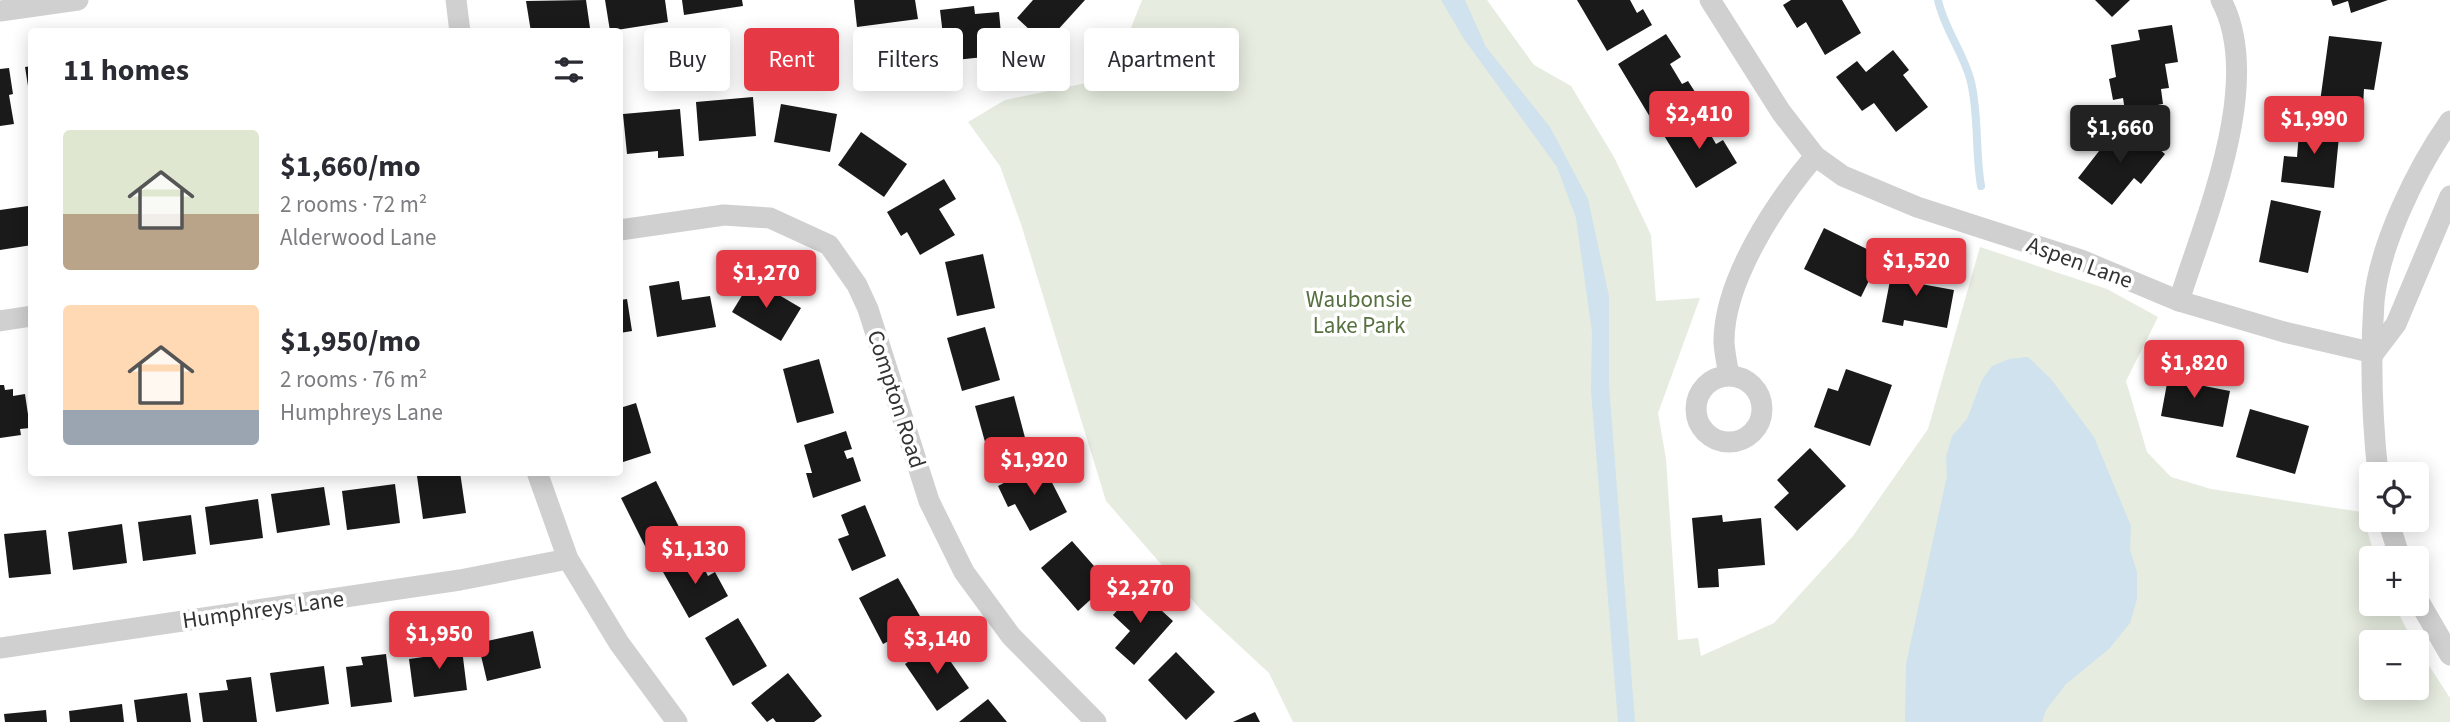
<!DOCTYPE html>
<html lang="en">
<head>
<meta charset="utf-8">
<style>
  body { margin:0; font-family:"Source Sans 3",sans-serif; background:#f7f7f7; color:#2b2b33; height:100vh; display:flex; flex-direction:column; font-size:26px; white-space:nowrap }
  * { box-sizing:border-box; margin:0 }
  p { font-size:23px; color:#7c7c81 }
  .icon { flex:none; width:38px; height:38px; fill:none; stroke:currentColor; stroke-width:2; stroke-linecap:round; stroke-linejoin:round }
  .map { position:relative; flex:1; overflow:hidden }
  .drawer { position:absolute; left:28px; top:28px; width:595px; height:448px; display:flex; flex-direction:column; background:#fff; border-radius:7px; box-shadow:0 4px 18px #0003 }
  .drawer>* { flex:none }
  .banner { position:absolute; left:644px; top:28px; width:665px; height:63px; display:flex; gap:14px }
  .buttons { position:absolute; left:2359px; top:462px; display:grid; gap:14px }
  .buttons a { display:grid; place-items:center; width:70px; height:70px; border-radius:7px; background:#fff; box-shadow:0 4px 18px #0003; font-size:35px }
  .price { position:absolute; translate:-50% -60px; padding:0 16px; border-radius:7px; background:#e63946; color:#fff; font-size:23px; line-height:46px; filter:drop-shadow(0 2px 4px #0008) }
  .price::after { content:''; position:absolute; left:50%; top:42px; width:21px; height:16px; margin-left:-10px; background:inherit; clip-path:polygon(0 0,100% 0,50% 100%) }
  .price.selected { background:#222; color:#fff }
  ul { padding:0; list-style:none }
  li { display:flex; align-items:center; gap:21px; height:175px; padding:0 35px }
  li span { display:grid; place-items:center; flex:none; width:196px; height:140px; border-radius:7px; color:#555 }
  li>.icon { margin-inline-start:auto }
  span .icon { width:84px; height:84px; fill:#fffc; stroke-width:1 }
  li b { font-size:30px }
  h2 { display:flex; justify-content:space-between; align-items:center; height:84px; padding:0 35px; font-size:30px }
  .chip { padding:0 24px; border-radius:7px; background:#fff; box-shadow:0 4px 18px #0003; font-size:24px; line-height:63px }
  .chip.selected { background:#e63946; color:#fff }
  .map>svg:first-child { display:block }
  .green { fill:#e6ecdf }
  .water { fill:#cfe2ee }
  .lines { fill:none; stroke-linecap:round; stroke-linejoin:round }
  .stream { stroke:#cfe2ee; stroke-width:8 }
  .building { fill:#1a1a1a }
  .street { stroke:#d0d0d0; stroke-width:21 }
  .labels { text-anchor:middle; stroke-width:7; stroke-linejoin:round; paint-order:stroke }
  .street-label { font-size:23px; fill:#333; stroke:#fff }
  .park-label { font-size:23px; fill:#56703f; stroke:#fff }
</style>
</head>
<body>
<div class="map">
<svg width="2450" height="722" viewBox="0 0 2450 722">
  <rect width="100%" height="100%" fill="#fff"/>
  <path class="green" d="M1142 0H1487L1534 65 1571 86 1614 157 1651 235 1656 301 1700 298 1658 413 1666 459 1678 640 1698 638 1701 656 1774 623 1853 536 1928 429 1980 247 2107 289 2158 317 2126 381 2147 452 2171 477 2211 489 2362 512 2375 558H2371V604H2394L2413 642H2371V688H2417V647L2450 698V722H1293L1269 673 1201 610 1106 501 1021 224 1000 166 968 122 1005 100 1086 83 1116 66Z"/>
  <g class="water">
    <path d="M1441 0H1465L1486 47 1550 127 1588 199 1609 296V385L1635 722H1618L1591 391 1592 332 1576 218 1557 167 1464 39Z"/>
    <path d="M2028 357 2051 379 2094 437 2131 526 2130 550 2137 572V599L2130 623 2109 649 2066 684 2046 710 2042 722H1905L1906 664 1947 476 1946 457 1952 436 1967 419 1982 380 1992 366 2009 359Z"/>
  </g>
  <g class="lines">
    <path class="stream" d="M1938 0C1944 29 1964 53 1971 82 1979 116 1975 151 1981 186"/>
  </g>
  <g class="building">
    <path d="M586 0 590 28 531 32 526 1Z"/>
    <path d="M605 0H665L668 22 610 31Z"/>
    <path d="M682 0H742L743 6 684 15Z"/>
    <path d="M854 0H915L918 19 857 27Z"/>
    <path d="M1033 0H1085L1045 44 1017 18Z"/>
    <path d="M1577 0H1630L1637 13 1643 9 1652 25 1607 51Z"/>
    <path d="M1791 0H1842L1861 33 1825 55 1806 22 1797 28 1783 5Z"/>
    <path d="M2095 0H2130L2112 17Z"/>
    <path d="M2331 0H2388L2351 13 2348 1 2333 6Z"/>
    <path d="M974 6 975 14 999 12 1003 55 946 61 940 10Z"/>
    <path d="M2172 25 2178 62 2165 64 2169 88 2161 89 2163 104 2125 111 2123 98 2113 100 2109 79 2116 77 2111 45 2140 40 2138 30Z"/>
    <path d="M1666 34 1681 57 1670 64 1682 84 1688 81 1697 95 1653 122 1618 64Z"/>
    <path d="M2329 36 2382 42 2374 90 2364 89 2363 107 2320 102Z"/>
    <path d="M1893 50 1909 70 1903 75 1928 107 1896 132 1874 103 1862 111 1836 77 1857 61 1866 72Z"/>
    <path d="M32 66V99H30L25 67Z"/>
    <path d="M9 68 13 94 9 95 14 124 0 126V69Z"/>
    <path d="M753 97 756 136 699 141 696 102Z"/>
    <path d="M781 104 837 114 830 152 774 142Z"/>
    <path d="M680 109 684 156 658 158V151L627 154 623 114Z"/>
    <path d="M1698 113 1716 144 1723 140 1737 163 1696 188 1663 134Z"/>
    <path d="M2300 121 2340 126 2334 188 2281 182 2284 156 2297 157Z"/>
    <path d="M2117 128 2137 144 2144 136 2165 154 2141 184 2134 178 2112 205 2078 178Z"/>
    <path d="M861 132 907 164 884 197 838 165Z"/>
    <path d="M944 179 956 199 939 209 955 235 920 255 907 232 901 236 887 212Z"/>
    <path d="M2271 200 2321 211 2308 273 2259 262Z"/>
    <path d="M28 206 32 245 0 250V210Z"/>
    <path d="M1824 228 1881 256 1861 297 1804 269Z"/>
    <path d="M983 254 995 308 957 316 945 262Z"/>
    <path d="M1894 260 1924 266 1921 284 1954 290 1947 328 1904 320 1903 326 1882 322Z"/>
    <path d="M752 279 801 308 781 341 732 312Z"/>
    <path d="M679 281 682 300 710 296 716 327 657 337 649 286Z"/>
    <path d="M627 299 632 331 620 333V300Z"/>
    <path d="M985 327 1000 380 962 391 947 338Z"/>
    <path d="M819 359 834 413 797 423 783 369Z"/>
    <path d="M2170 367 2196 372 2194 384 2230 391 2223 427 2161 416Z"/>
    <path d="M1846 369 1892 385 1870 446 1814 427 1828 388 1838 391Z"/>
    <path d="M0 385H4L5 390 13 389V396L25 394 30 428 20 429 21 435 0 438Z"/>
    <path d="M1014 396 1028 449 990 460 975 406Z"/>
    <path d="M636 403 651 453 620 463V408Z"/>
    <path d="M2250 409 2309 426 2295 474 2236 457Z"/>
    <path d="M846 431 852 449 844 451 847 459 853 457 861 481 813 498 806 473H812L804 445Z"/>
    <path d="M1810 448 1846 486 1797 531 1774 507 1789 493 1777 480Z"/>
    <path d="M1042 463 1067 512 1030 531 1015 504 1008 507 998 486Z"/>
    <path d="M441 472H460L466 513 423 519 417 476Z"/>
    <path d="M656 481 681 531 646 548 621 498Z"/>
    <path d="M395 484 400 523 347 530 342 491Z"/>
    <path d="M324 487 330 525 277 533 271 494Z"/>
    <path d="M258 499 263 538 210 545 205 507Z"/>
    <path d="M865 505 886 556 852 571 838 539 849 535 841 515Z"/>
    <path d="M191 515 196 554 143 561 138 522Z"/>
    <path d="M1722 515 1723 522 1761 518 1765 565 1718 569 1719 587 1698 588 1692 518Z"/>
    <path d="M122 524 127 563 73 570 68 532Z"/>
    <path d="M46 530 51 574 9 578 4 534Z"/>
    <path d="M1072 541 1109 583 1078 611 1041 568Z"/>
    <path d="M696 553 708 576 715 572 728 596 689 618 663 572Z"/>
    <path d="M898 578 924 623 883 644 859 598Z"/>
    <path d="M1137 588 1173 621 1134 665 1115 648 1130 631 1113 615Z"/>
    <path d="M738 618 767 666 733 686 705 638Z"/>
    <path d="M533 631 541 668 487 681 478 643Z"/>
    <path d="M461 641 467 690 414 697 409 659 438 655 436 645Z"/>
    <path d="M937 642 969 688 937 711 905 664Z"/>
    <path d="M1176 652 1215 692 1186 720 1148 680Z"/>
    <path d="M386 654 392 702 351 707 346 667 363 665 361 657Z"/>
    <path d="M324 666 329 704 276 712 270 673Z"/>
    <path d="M788 673 822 716 814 722H776L773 718 767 722 751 703Z"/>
    <path d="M251 677 257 722H203L199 693 228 690 226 680Z"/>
    <path d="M187 693 191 722H137L134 700Z"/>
    <path d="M988 699 1007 722H959Z"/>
    <path d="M122 704 124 722H70L69 711Z"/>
    <path d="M46 710 47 722H5L4 714Z"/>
    <path d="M1255 712 1260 722H1233Z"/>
  </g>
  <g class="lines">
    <g class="street">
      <path d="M456 0 460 32"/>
      <path d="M1710 0 1781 112 1815 156 1843 176 1917 207 2081 260 2179 301 2284 332 2374 353"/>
      <path d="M0 11 78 0"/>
      <path d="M620 230 724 215 770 218 829 245 857 285 868 309 929 501 964 572 1011 636 1096 722"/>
      <path d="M2179 301C2205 218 2265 82 2221 0"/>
      <path d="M0 321 32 316"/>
      <path d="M2374 353 2396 324 2450 196"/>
      <path d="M1729 375C1727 365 1725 354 1724 343 1723 281 1776 202 1815 156"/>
      <circle cx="1729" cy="409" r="33"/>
      <path d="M537 472 568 559 619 643 677 722"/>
      <path d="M2378 474C2372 418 2370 359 2374 302 2379 245 2417 168 2450 121"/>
      <path d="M2388 520 2400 558"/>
      <path d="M2417 598 2450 655"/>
      <path d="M0 648 460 580 568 559"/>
    </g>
  </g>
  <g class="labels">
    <g class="street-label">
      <text transform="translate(2080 262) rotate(20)" y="8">Aspen Lane</text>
      <text transform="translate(897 399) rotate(72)" y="8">Compton Road</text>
      <text transform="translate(263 609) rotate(-8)" y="8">Humphreys Lane</text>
    </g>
    <g class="park-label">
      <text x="1359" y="307">Waubonsie<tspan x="1359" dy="26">Lake Park</tspan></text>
    </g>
  </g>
</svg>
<div class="buttons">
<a><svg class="icon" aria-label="locate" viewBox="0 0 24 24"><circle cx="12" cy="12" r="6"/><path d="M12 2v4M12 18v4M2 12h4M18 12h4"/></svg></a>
<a>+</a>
<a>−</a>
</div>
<b class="price" style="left:1699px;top:151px">$2,410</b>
<b class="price" style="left:2314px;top:156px">$1,990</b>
<b class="price selected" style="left:2120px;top:165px">$1,660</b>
<b class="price" style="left:1916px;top:298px">$1,520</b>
<b class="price" style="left:766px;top:310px">$1,270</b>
<b class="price" style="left:2194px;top:400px">$1,820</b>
<b class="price" style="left:1034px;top:497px">$1,920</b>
<b class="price" style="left:695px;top:586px">$1,130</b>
<b class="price" style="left:1140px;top:625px">$2,270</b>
<b class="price" style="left:439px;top:671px">$1,950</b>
<b class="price" style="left:937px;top:676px">$3,140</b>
<div class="banner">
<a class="chip">Buy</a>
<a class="chip selected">Rent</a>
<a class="chip">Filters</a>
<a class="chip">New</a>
<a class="chip">Apartment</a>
</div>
<section class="drawer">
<h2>11 homes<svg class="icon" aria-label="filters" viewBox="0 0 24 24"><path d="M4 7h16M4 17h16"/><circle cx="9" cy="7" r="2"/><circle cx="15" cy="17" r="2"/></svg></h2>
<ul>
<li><span style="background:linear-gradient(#dfe7d0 60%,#b9a48a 0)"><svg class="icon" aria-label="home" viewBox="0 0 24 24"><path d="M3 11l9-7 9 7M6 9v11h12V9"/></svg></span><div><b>$1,660/mo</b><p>2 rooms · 72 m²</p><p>Alderwood Lane</p></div></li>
<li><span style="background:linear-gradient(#ffd9b3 75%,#9aa5b1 0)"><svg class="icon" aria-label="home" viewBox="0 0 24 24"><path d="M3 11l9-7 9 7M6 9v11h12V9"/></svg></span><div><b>$1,950/mo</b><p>2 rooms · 76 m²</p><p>Humphreys Lane</p></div></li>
</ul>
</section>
</div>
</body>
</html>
